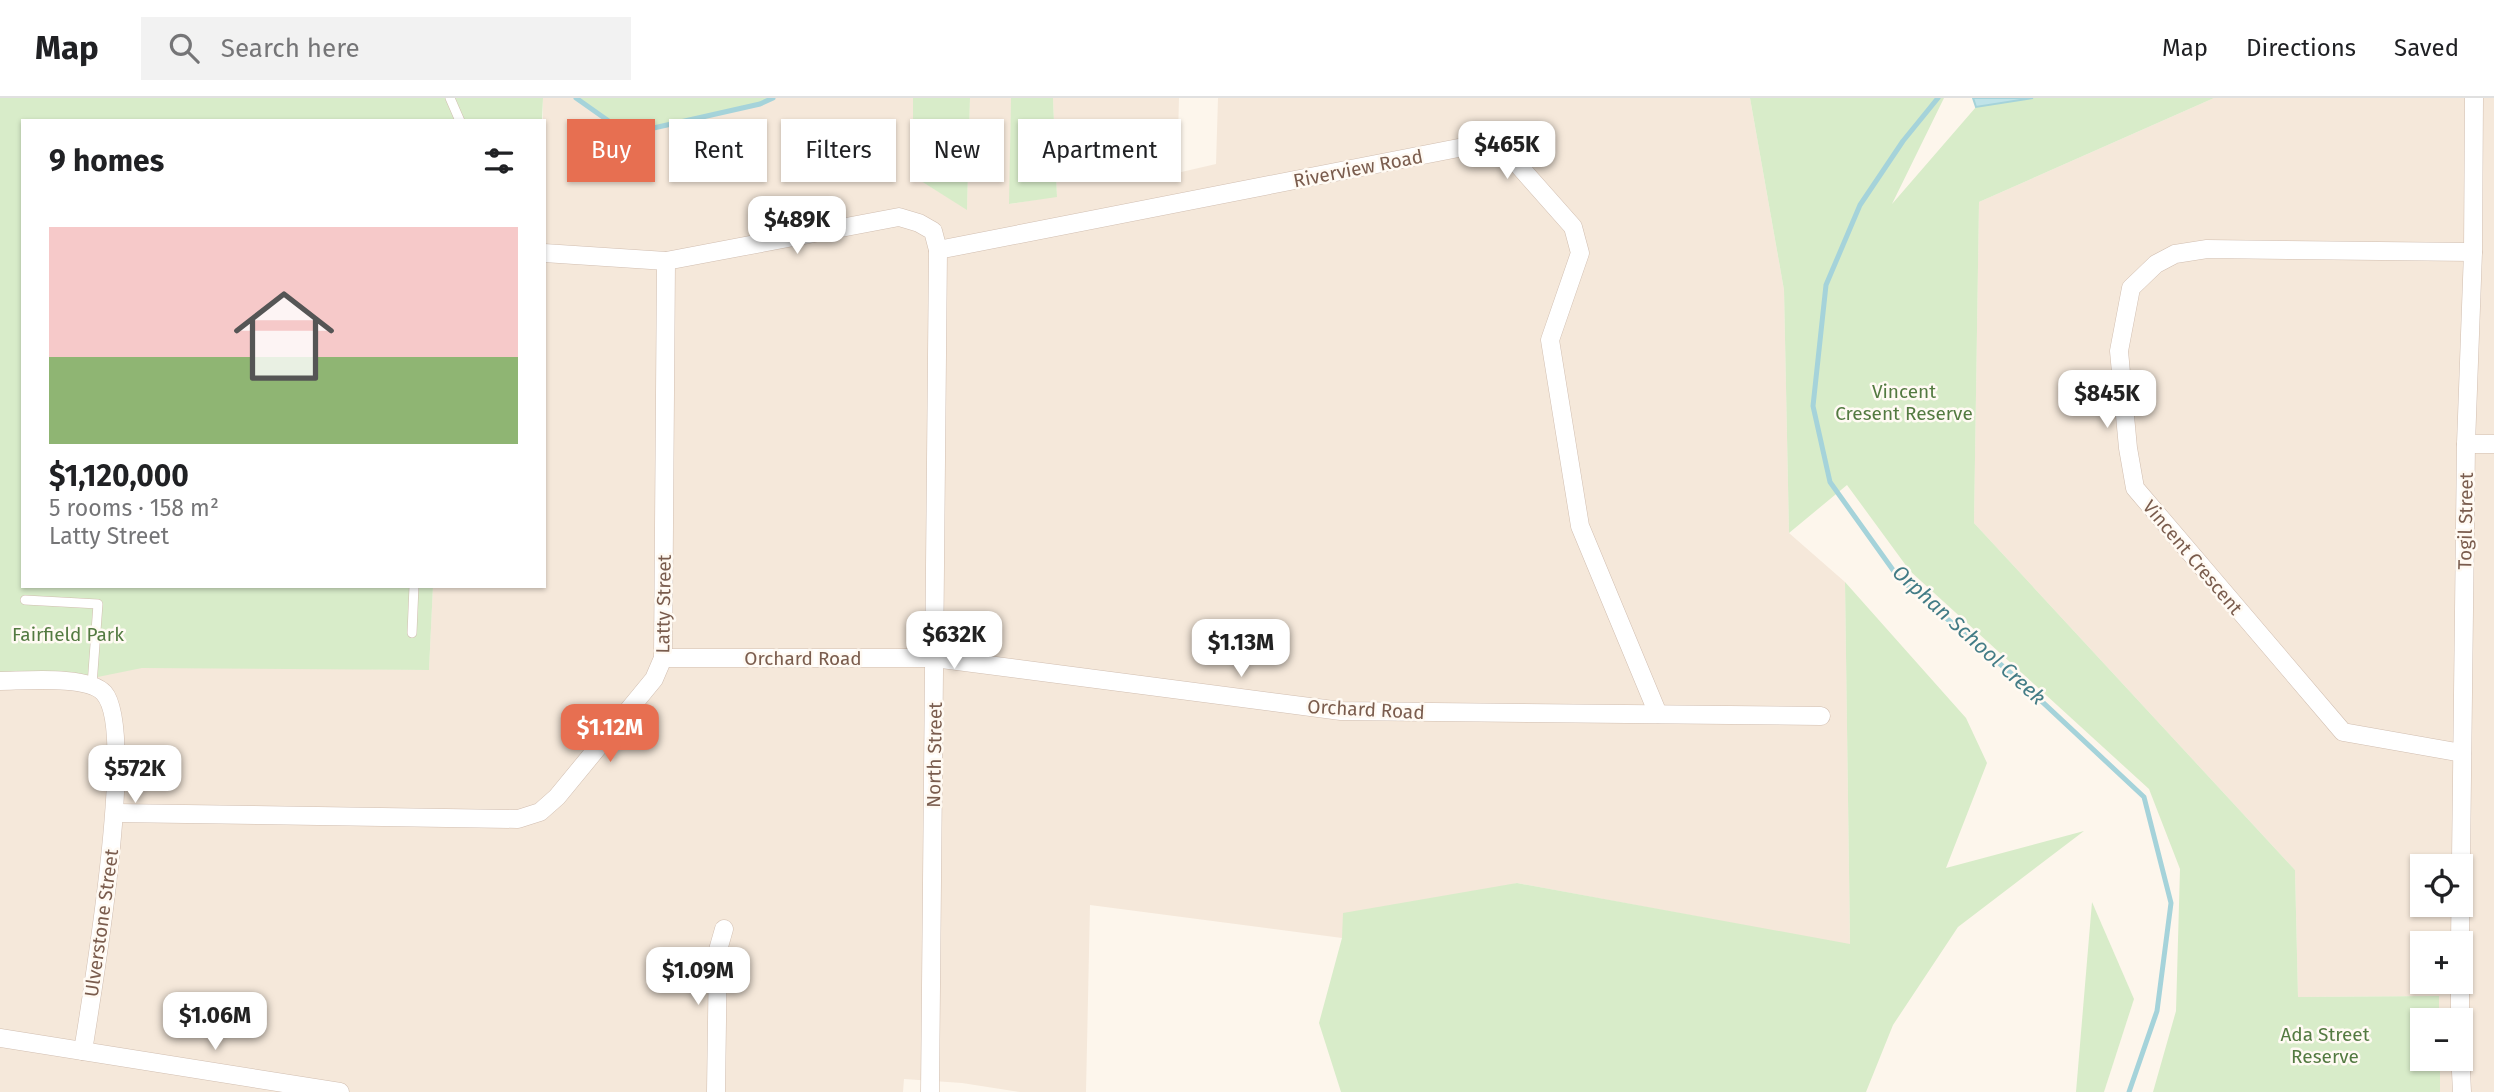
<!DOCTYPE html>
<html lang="en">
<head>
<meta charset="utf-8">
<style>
  body { margin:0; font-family:"Fira Sans",sans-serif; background:#f2f2f2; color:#202124; height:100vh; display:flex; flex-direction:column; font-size:26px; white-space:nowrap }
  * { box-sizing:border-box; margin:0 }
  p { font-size:23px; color:#757577 }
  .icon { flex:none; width:38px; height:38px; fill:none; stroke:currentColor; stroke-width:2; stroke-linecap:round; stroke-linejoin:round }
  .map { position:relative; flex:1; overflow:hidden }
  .drawer { position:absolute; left:21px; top:21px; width:525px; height:469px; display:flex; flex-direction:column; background:#fff; border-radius:0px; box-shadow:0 2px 5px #0004 }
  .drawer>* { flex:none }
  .guide { position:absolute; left:567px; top:21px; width:665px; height:63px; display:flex; gap:14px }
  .tools { position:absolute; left:2410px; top:756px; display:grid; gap:14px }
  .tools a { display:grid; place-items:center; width:63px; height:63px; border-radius:0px; background:#fff; box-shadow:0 2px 5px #0004; font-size:35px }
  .price { position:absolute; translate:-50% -60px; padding:0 16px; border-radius:14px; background:#fff; color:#222; font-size:23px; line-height:46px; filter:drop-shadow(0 2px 4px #0008) }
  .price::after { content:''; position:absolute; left:50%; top:42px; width:21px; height:16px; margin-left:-10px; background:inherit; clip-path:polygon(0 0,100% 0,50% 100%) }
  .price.selected { background:#e76f51; color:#fff }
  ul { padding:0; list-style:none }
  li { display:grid; align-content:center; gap:14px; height:371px; padding:0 28px }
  li span { display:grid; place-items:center; height:217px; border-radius:0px; color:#555 }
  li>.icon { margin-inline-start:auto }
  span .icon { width:126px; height:126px; fill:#fffc; stroke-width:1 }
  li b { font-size:30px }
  h2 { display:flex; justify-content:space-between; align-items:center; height:84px; padding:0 28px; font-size:30px }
  .pill { padding:0 24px; border-radius:0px; background:#fff; box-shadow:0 2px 5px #0004; font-size:24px; line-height:63px }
  .pill.selected { background:#e76f51; color:#fff }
  header { display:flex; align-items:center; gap:42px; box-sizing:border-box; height:98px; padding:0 35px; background:#fff; border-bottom:2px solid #e0e0e0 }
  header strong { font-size:33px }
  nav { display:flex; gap:38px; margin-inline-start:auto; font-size:24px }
  .search { width:490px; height:63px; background:#f2f2f2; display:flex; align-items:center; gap:18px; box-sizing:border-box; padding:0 24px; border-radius:0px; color:#757577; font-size:26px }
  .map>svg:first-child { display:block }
  .residential { fill:#f5e8da; fill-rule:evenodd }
  .green { fill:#d8ecc9 }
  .water { fill:#bfe3e8; stroke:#a5d3da; stroke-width:2 }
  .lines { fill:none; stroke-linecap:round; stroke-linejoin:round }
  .stream { stroke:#a5d3da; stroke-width:5 }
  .lane-casing { stroke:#d1beb0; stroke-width:10 }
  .street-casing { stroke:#d1beb0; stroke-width:19 }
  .lane { stroke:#fff; stroke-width:9 }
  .street { stroke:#fff; stroke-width:18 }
  .labels { text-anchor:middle; stroke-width:5; stroke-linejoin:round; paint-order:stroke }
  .street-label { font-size:19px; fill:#7a5c4d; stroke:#fffaf3 }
  .park-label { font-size:19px; fill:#537a41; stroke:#fffaf3 }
  .water-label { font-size:21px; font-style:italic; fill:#437c86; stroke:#fffaf3 }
</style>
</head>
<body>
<header>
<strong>Map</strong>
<div class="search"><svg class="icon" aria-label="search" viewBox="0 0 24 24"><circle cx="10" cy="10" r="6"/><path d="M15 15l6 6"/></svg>Search here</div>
<nav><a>Map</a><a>Directions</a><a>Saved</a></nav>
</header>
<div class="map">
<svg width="2494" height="994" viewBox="0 0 2494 994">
  <rect width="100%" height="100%" fill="#fdf6ec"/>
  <g class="residential">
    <path d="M543 0H576L627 36 760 6 773 0H913V78L967 111 970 0H1011L1010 106 1057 98 1053 0H1179L1177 75 1216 66 1218 0H1750L1784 192 1789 435 1845 484 1850 847 1517 785 1342 840 1090 807 1086 994H1020L962 985 904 981 903 994H0V566L429 572 433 488H544Z"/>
    <path d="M2214 0H2494V994H2440V961H2460V922H2439V898L2298 899 2295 772 1974 425 1979 104ZM2422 768H2460V807H2422ZM2422 845H2460V884H2422Z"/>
  </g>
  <g class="green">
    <path d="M0 0H543L542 23H23V488H433L429 572 142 570 73 584 0 583Z"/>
    <path d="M576 0H773L760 6 627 36Z"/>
    <path d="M913 0H970L967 112 913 78Z"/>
    <path d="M1011 0H1053L1057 99 1009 106Z"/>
    <path d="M1750 0H1944L1892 106 1976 9 2033 0H2214L1979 104 1974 425 2295 772 2298 899 2439 898V922H2422V961H2440V994H2153L2176 913 2180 771 2149 691 1910 473 1847 387 1789 435 1784 192Z"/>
    <path d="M1845 484 1966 620 1987 665 1946 770 2084 733 1958 829 1893 927 1866 994H1341L1319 925 1342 840 1343 815 1517 785 1850 846Z"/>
    <path d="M2092 804 2134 901 2104 994H2076Z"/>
  </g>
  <path class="water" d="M1973 0H2033L1976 9Z"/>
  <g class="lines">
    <g class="stream">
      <path d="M576 0 627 36 760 6 773 0"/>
      <path d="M1938 0 1903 43 1860 107 1826 187 1813 308 1830 384 1898 479 2020 583 2144 699 2171 805 2157 913 2129 994"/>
    </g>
    <defs>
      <g id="lane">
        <path d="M450 0 460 23"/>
        <path d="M25 502 98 506 92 587"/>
        <path d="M412 535 414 488"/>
      </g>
      <g id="street">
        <path d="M938 152 1484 45 1504 51 1573 129 1580 155 1550 242 1580 428 1658 616"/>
        <path d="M544 155 666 163 899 119 919 125 933 133 938 152 930 994"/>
        <path d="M2466 346H2494"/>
        <path d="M663 560H934L1341 613 1821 618"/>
        <path d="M0 583C24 583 88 577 104 595 137 632 92 896 83 953"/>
        <path d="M2462 655 2343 634 2135 390 2128 350 2119 253 2131 190 2156 166 2175 156 2207 151 2473 154"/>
        <path d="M115 715 518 721 540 714 557 699 654 581 663 560 666 163"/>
        <path d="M2460 845 2466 346 2473 154 2474 0"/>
        <path d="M2460 922V884"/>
        <path d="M0 940 340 994"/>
        <path d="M2460 953 2462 994"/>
        <path d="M716 994 718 852 724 831"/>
      </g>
    </defs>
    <use href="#lane" class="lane-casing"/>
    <use href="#street" class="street-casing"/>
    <use href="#lane" class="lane"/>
    <use href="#street" class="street"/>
  </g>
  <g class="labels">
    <g class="street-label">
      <text transform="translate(1358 70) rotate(-11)" y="7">Riverview Road</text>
      <text transform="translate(2465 423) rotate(-89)" y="7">Togil Street</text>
      <text transform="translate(2193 459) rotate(50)" y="7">Vincent Crescent</text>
      <text transform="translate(663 506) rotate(-89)" y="7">Latty Street</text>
      <text x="803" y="567">Orchard Road</text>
      <text transform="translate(1366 611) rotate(3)" y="7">Orchard Road</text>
      <text transform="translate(934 657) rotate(-89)" y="7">North Street</text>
      <text transform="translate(101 825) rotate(-82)" y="7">Ulverstone Street</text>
    </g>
    <g class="park-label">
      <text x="1904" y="300">Vincent<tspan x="1904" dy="22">Cresent Reserve</tspan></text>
      <text x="68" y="543">Fairfield Park</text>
      <text x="2325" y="943">Ada Street<tspan x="2325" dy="22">Reserve</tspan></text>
    </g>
    <g class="water-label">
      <text transform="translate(1969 537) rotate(42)" y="7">Orphan School Creek</text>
    </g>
  </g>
</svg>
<div class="tools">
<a><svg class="icon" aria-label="locate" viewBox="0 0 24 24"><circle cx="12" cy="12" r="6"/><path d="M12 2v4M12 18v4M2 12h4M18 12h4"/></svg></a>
<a>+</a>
<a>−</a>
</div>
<b class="price" style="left:1507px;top:83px">$465K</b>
<b class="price" style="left:797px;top:158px">$489K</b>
<b class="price" style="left:2107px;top:332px">$845K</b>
<b class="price" style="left:954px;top:573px">$632K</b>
<b class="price" style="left:1241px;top:581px">$1.13M</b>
<b class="price selected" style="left:610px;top:666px">$1.12M</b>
<b class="price" style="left:135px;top:707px">$572K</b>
<b class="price" style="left:698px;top:909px">$1.09M</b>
<b class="price" style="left:215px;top:954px">$1.06M</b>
<div class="guide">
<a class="pill selected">Buy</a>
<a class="pill">Rent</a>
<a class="pill">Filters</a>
<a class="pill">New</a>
<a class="pill">Apartment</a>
</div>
<section class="drawer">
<h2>9 homes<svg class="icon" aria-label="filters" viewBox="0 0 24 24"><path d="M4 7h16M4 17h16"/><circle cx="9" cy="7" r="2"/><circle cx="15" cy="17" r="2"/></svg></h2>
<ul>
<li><span style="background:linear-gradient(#f6c9c9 60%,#8fb573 0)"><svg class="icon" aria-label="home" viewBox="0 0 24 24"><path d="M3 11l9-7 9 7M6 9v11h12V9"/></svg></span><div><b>$1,120,000</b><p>5 rooms · 158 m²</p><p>Latty Street</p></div></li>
</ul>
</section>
</div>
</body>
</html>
